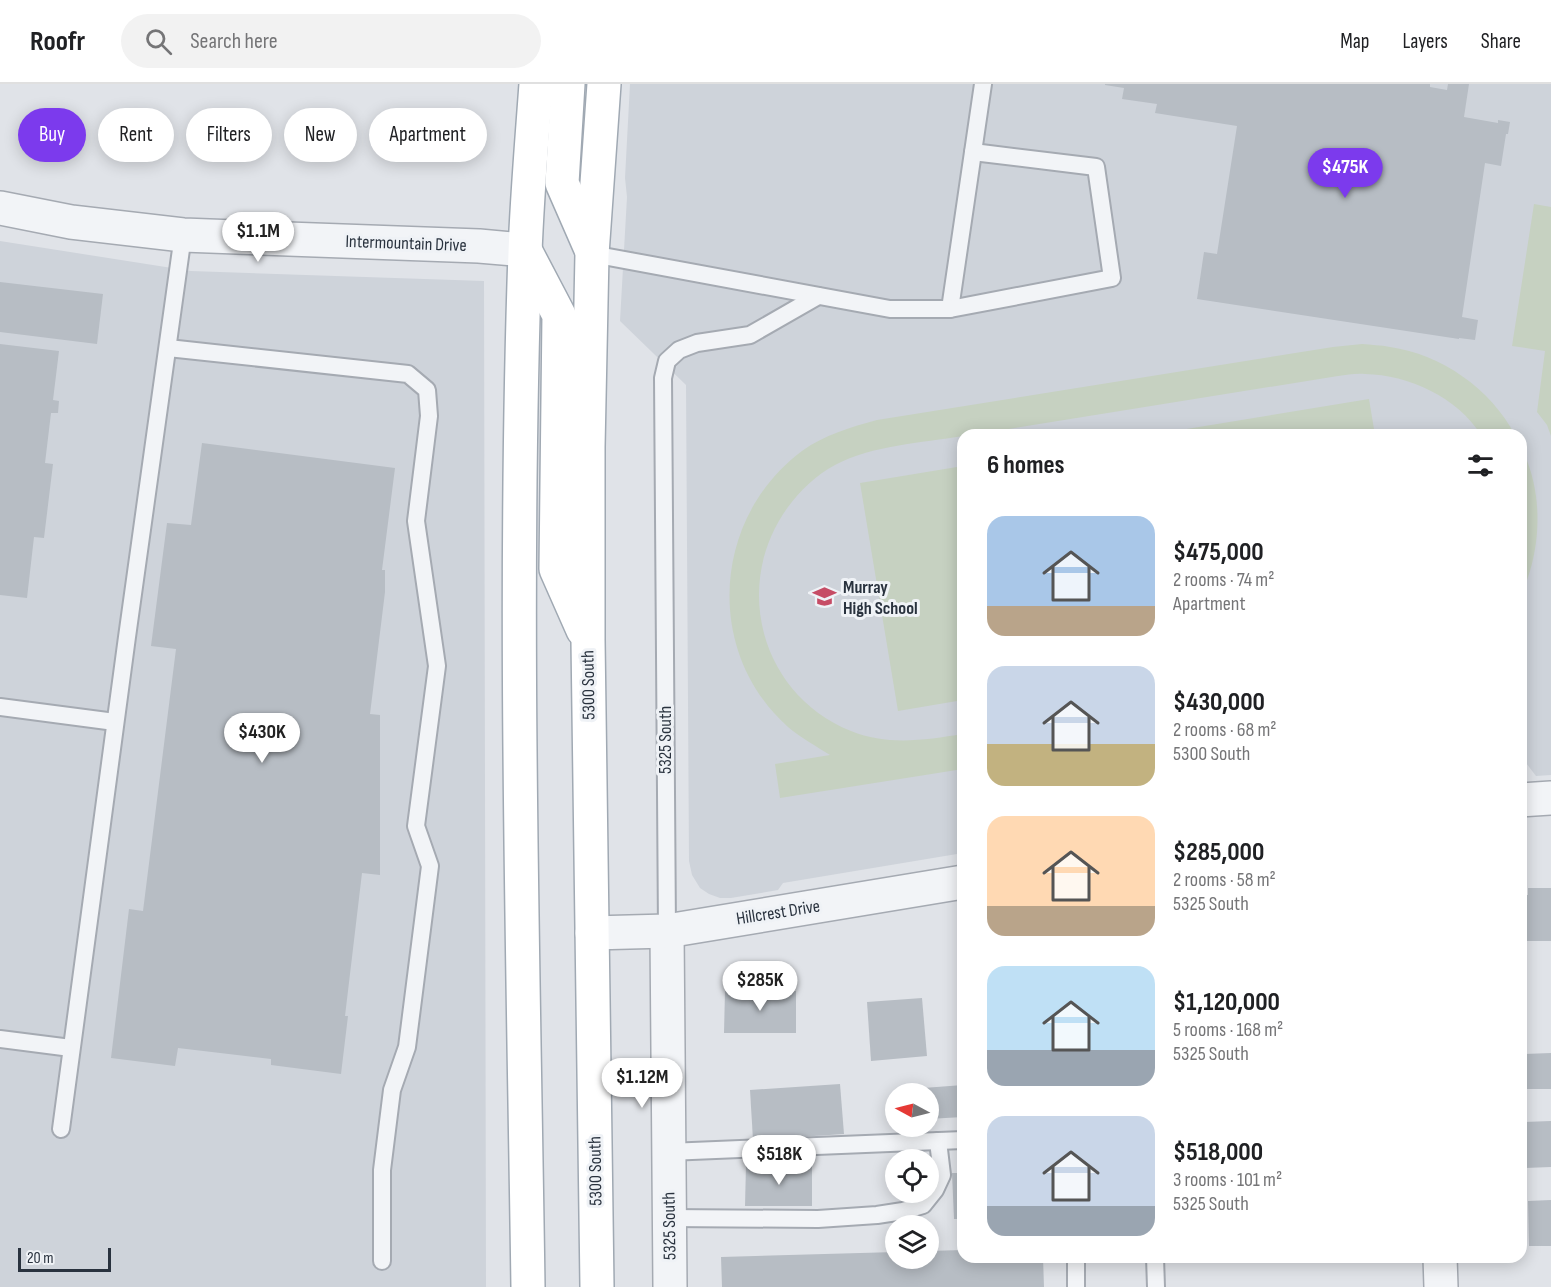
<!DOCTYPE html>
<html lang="en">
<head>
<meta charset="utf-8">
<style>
  body { margin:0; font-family:"Sofia Sans Condensed",sans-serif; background:#f2f2f2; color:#202124; height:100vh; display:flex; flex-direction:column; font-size:22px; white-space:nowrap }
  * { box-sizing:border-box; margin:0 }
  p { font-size:20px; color:#757577 }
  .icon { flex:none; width:33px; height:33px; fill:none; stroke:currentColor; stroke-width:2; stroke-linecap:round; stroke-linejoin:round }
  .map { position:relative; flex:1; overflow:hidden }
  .side { position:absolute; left:957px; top:345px; width:570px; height:834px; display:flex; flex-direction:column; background:#fff; border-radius:18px; box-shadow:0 3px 15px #0003 }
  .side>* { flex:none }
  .banner { position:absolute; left:18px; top:24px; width:570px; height:54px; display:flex; gap:12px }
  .needle { width:39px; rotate:277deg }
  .tools { position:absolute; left:885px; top:999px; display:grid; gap:12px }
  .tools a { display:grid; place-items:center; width:54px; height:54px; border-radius:50%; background:#fff; box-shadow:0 3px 15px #0003; font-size:30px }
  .scale { position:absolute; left:18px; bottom:15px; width:93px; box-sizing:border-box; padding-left:6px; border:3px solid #29323e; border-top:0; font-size:16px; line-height:21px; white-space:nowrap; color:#29323e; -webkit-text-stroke:4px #eff2f6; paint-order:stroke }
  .price { position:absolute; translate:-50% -51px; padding:0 14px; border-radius:21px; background:#fff; color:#222; font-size:20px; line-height:39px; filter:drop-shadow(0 2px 3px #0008) }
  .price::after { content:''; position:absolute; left:50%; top:36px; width:18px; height:14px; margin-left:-9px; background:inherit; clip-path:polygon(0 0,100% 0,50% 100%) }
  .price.active { background:#7c3aed; color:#fff }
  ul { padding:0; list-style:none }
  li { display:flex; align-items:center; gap:18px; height:150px; padding:0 30px }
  li span { display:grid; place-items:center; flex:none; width:168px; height:120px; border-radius:18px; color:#555 }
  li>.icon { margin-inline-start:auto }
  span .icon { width:72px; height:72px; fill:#fffc; stroke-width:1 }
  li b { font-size:26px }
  h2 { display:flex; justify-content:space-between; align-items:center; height:72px; padding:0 30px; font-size:26px }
  .tag { padding:0 21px; border-radius:27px; background:#fff; box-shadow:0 3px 15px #0003; font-size:21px; line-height:54px }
  .tag.active { background:#7c3aed; color:#fff }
  header { display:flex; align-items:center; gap:36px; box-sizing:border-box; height:84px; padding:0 30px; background:#fff; border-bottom:2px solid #e0e0e0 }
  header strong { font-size:28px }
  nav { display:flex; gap:33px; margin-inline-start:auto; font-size:21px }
  .search { width:420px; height:54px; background:#f2f2f2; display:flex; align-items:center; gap:15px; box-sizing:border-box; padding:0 21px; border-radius:33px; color:#757577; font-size:22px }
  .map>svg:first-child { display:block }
  .built { fill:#ced3da }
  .green { fill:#c6d1c1 }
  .building { fill:#b7bdc4 }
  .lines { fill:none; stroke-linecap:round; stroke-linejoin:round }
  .service-casing { stroke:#a5aab2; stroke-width:20 }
  .minor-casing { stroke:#a5aab2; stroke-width:36 }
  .primary-casing { stroke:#a0a9b3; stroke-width:36 }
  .service { stroke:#f2f4f7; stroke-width:16 }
  .minor { stroke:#f2f4f7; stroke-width:33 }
  .primary { stroke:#fff; stroke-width:33 }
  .labels { text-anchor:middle; stroke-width:6; stroke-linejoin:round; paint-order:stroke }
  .street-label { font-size:18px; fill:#29323e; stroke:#eff2f6 }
  .poi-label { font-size:18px; font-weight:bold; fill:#29323e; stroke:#eff2f6; text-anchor:start }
</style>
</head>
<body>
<header>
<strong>Roofr</strong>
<div class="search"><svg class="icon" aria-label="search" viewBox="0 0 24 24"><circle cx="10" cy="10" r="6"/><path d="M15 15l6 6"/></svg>Search here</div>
<nav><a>Map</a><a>Layers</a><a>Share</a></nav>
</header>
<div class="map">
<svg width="1551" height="1203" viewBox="0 0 1551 1203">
  <rect width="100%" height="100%" fill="#e0e3e8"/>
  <g class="built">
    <path d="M630 0H1551V691L1536 692 1523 675H1521V351H963V769L783 799 778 806 731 814H720L709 810 700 804 692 791 689 777 686 301 620 237 627 113 625 94Z"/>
    <path d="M0 157 191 187 484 197 486 1203H0Z"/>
  </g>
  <g class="green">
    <path d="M1534 120 1551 123V352L1547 341 1537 328 1545 267 1512 262Z"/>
    <path d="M1362 260C1371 261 1381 261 1390 263 1441 270 1491 305 1515 351H1481C1457 313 1409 291 1365 290 1356 289 1347 291 1338 292L971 351H963V352C921 359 873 361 835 381 816 391 800 407 788 423 731 501 761 611 851 647 888 662 925 656 963 650V685L780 714 775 680 830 671C816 662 801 654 788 643 704 568 712 434 802 367 824 351 851 343 877 336L1333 263Z"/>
    <path d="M1369 315 1375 351H1150Z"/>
    <path d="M1521 363C1544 409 1542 465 1521 511Z"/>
    <path d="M963 382V616L898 627 860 399Z"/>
  </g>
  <g class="building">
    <path d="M1105 0H1430V3L1447 6 1448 0H1469L1464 33 1498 39V36L1510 38 1508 50H1506L1501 82 1485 79 1462 233 1478 236 1475 256 1459 254V255L1197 215 1204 168 1217 170 1237 42 1155 29 1157 20 1122 15 1124 4 1105 1Z"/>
    <path d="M0 198 103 210 97 260 0 248Z"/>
    <path d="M0 260 59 267 53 316 59 317 58 329H51L45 379 53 380 44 454 34 453 27 514 0 511Z"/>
    <path d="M202 359 395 384 382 486H385V508L370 630 380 631V791L362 789 345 932H348L341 990 271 981V975L178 964 175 982 111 974 129 825 143 827 176 565 151 562 167 439 191 441Z"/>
    <path d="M1528 804H1551V857H1521V811H1528Z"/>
    <path d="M725 907H796V949H724Z"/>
    <path d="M922 914 927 972 871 977 867 918Z"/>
    <path d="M1551 969V1005H1524V970Z"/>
    <path d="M840 1000 844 1050 753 1056 750 1006Z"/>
    <path d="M963 1001V1033L928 1035V1010H897V1006Z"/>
    <path d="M1551 1037V1083L1525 1084 1524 1038Z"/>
    <path d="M746 1081H812V1122H745Z"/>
    <path d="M952 1089H963V1135H954Z"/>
    <path d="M1551 1116V1162H1529L1528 1117Z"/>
    <path d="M963 1166V1173H1043L1044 1203H722L721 1173 896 1168V1174H928V1167Z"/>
  </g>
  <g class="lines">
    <defs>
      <g id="service">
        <path d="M592 170 890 225H950L983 0"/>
        <path d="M950 225 1112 194 1096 83 973 68"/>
        <path d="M168 264 408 290 427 306 429 332 416 437 437 582 416 742 430 782 407 963 392 1006 382 1086V1177"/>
        <path d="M0 623 115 638"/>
        <path d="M667 847 663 294 667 277 679 266 697 259 750 251 818 212"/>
        <path d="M0 955 71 964"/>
        <path d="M61 1045 127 553 183 151"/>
        <path d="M668 1068 963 1056"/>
        <path d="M669 1134 818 1135 877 1131 903 1127 923 1121 935 1106 942 1091 938 1057"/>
        <path d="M1155 1173 1156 1203"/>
        <path d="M1076 1203V1173"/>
      </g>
      <g id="minor">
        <path d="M0 124 71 138 183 151 479 162 525 166"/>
        <path d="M1521 716 1551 714"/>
        <path d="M667 847 670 1203"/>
        <path d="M592 849 667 847 963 798"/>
        <path d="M1440 1173 1441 1203"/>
      </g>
      <g id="primary">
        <path d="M568 0 562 99 590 163"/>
        <path d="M526 168 559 231 556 485 583 546"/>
        <path d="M528 1203C523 859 513 513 525 169 527 113 532 56 536 0"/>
        <path d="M597 1203 588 556V363L592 170 604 0"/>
      </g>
    </defs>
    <use href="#service" class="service-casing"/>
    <use href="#minor" class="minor-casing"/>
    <use href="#primary" class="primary-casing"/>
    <use href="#service" class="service"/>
    <use href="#minor" class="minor"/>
    <use href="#primary" class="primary"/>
  </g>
  <defs>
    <symbol id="school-bare" viewBox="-9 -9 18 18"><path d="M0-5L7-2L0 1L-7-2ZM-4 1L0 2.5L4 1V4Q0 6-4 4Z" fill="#c64c65" stroke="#eff2f6" stroke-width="2.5" paint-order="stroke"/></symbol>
  </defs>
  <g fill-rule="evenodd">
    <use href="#school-bare" x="808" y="496" width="33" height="33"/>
  </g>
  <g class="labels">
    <g class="street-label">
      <text transform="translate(406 159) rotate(2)" y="6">Intermountain Drive</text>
      <text transform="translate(588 601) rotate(-91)" y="6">5300 South</text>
      <text transform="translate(665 656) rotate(-90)" y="6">5325 South</text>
      <text transform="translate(778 828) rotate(-9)" y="6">Hillcrest Drive</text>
      <text transform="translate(595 1087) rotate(-91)" y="6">5300 South</text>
      <text transform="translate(669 1142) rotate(-91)" y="6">5325 South</text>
    </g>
    <g class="poi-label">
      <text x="843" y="509">Murray<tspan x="843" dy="21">High School</tspan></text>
    </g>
  </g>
</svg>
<div class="tools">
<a><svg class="needle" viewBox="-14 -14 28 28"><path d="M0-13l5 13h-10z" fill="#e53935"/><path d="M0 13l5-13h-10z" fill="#757577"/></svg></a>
<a><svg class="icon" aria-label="locate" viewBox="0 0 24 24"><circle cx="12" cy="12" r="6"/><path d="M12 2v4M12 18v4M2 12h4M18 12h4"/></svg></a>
<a><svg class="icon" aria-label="layers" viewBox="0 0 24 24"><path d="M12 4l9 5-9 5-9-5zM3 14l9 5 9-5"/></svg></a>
</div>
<div class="scale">20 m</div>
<b class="price active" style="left:1345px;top:115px">$475K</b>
<b class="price" style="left:258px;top:179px">$1.1M</b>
<b class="price" style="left:262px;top:680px">$430K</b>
<b class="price" style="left:760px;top:928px">$285K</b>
<b class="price" style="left:642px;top:1025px">$1.12M</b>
<b class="price" style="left:779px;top:1102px">$518K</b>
<div class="banner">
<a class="tag active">Buy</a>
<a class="tag">Rent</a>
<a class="tag">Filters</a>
<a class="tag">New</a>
<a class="tag">Apartment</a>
</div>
<section class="side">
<h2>6 homes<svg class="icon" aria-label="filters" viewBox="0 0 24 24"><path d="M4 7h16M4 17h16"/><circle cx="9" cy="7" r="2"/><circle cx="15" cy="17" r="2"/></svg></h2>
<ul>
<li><span style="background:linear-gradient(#a9c7e8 75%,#b9a48a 0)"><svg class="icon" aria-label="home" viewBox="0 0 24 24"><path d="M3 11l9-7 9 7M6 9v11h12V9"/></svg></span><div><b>$475,000</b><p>2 rooms · 74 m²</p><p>Apartment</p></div></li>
<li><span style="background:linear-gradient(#c9d6e8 65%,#c2b280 0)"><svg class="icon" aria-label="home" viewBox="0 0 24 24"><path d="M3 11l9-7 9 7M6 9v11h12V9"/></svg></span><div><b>$430,000</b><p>2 rooms · 68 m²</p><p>5300 South</p></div></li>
<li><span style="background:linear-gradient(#ffd9b3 75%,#b9a48a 0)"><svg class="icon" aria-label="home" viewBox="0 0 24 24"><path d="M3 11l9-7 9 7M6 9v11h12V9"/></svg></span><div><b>$285,000</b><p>2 rooms · 58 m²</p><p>5325 South</p></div></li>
<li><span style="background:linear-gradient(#bfe0f5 70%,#9aa5b1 0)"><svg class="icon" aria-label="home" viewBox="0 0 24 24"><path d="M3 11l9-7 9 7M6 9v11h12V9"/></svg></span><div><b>$1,120,000</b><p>5 rooms · 168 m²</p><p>5325 South</p></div></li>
<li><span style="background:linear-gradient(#c9d6e8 75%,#9aa5b1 0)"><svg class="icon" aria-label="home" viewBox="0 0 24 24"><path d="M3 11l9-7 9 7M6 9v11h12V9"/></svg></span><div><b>$518,000</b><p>3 rooms · 101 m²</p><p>5325 South</p></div></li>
</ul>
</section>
</div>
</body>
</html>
